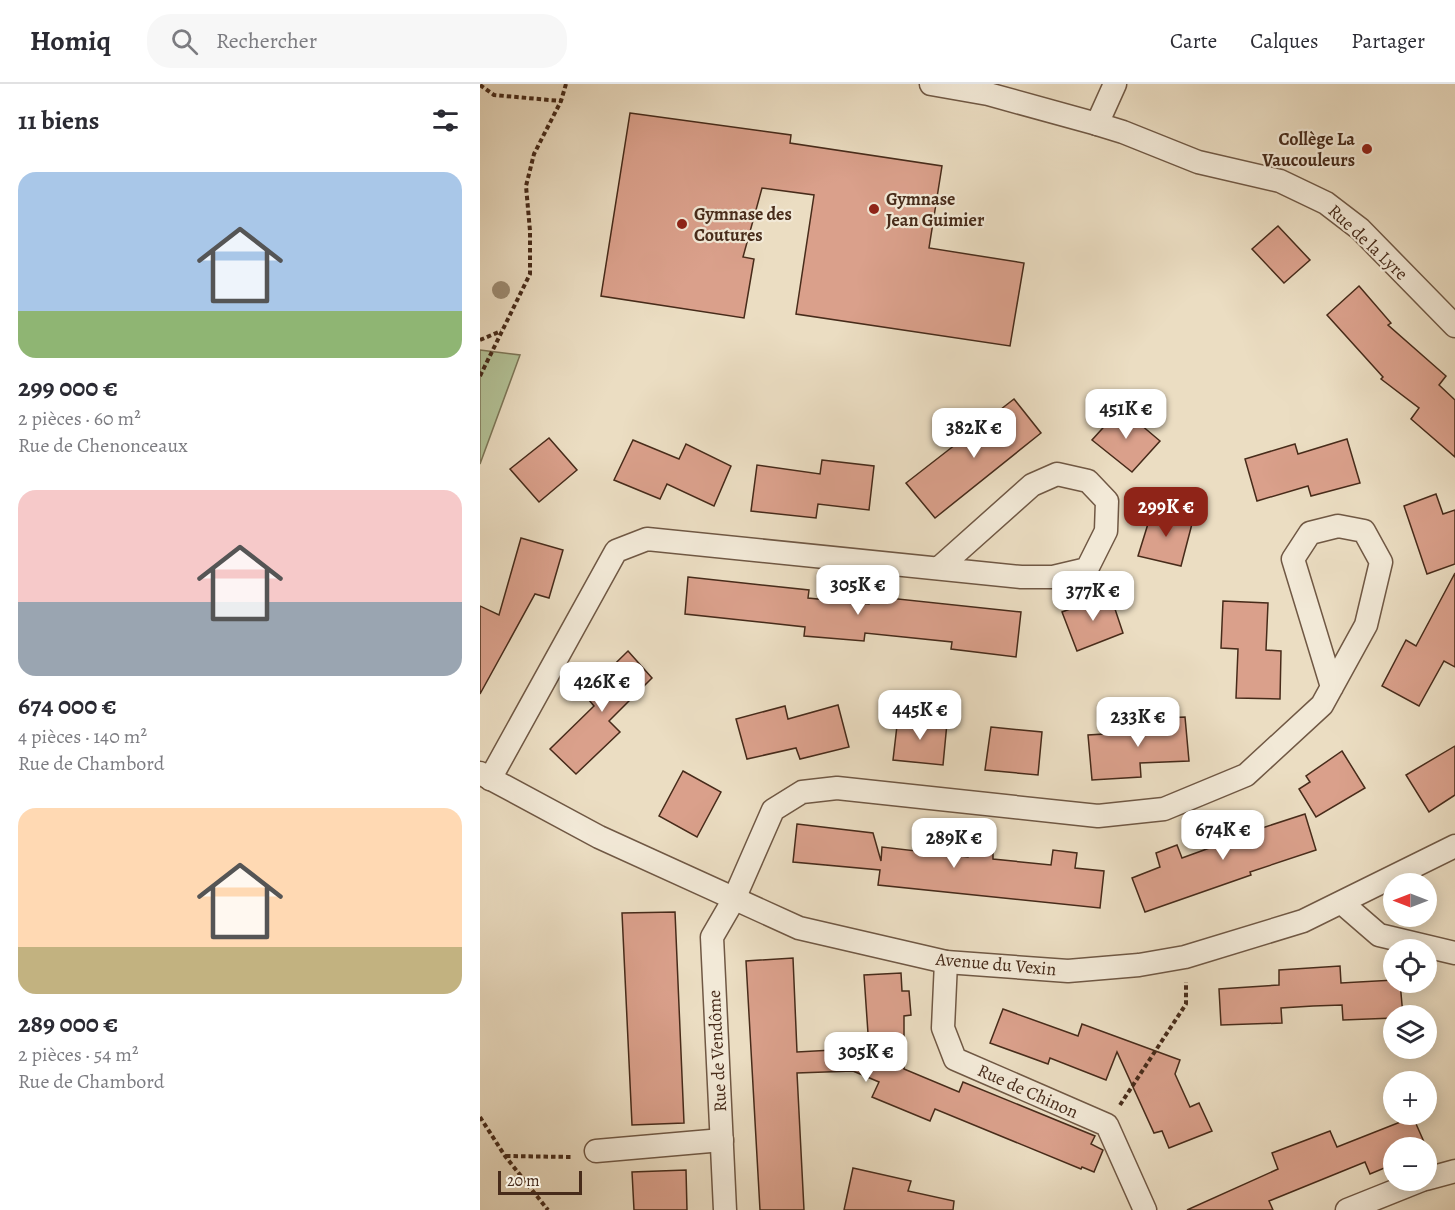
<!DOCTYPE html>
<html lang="fr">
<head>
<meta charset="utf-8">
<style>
  body { margin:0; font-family:Alegreya,serif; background:#f7f7f7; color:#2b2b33; height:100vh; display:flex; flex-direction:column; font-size:22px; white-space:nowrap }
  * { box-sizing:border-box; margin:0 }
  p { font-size:20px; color:#7c7c81 }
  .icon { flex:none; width:33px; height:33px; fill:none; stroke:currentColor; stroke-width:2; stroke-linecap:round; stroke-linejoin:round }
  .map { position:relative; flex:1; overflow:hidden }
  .side { display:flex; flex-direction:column; background:#fff; width:480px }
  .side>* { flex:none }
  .needle { width:39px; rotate:270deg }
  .tools { position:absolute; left:903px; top:789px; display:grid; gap:12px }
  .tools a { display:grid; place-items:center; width:54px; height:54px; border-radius:50%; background:#fff; box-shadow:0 3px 15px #0003; font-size:30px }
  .scale { position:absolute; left:18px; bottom:15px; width:84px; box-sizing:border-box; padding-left:6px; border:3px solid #472b1a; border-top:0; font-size:16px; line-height:21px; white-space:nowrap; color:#472b1a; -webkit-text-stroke:4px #f2e9d7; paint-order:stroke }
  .price { position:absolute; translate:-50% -51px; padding:0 14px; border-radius:12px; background:#fff; color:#222; font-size:20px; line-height:39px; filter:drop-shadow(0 2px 3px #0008) }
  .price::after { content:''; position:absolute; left:50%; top:36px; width:18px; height:14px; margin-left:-9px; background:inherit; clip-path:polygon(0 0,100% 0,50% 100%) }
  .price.active { background:#8f2418; color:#fff }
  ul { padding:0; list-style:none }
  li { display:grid; align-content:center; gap:12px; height:318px; padding:0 18px }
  li span { display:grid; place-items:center; height:186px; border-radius:18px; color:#555 }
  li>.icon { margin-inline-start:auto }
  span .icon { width:108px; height:108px; fill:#fffc; stroke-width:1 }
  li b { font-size:26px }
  h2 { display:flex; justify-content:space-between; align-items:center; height:72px; padding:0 18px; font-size:26px }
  header { display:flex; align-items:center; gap:36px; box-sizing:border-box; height:84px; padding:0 30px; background:#fff; border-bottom:2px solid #e1e1e2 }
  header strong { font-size:28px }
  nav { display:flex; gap:33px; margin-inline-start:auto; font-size:21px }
  .search { width:420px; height:54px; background:#f7f7f7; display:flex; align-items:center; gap:15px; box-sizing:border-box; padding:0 21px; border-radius:24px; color:#7c7c81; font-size:22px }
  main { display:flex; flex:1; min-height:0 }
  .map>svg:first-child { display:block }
  .green { fill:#b3c297; stroke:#7d7658; stroke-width:1.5 }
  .building { fill:#daa08b; stroke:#472b1a; stroke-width:1.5 }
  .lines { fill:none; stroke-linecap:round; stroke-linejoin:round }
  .minor-casing { stroke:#705844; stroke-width:25 }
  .path { stroke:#472b1a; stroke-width:4; stroke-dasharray:4.5 3; stroke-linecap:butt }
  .minor { stroke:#f2e9d7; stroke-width:22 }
  .tree { fill:#9d8c73 }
  .poi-dot { fill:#8f2418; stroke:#f2e9d7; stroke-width:2 }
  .labels { text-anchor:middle; stroke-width:4.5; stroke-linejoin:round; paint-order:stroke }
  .poi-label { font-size:18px; font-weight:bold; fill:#472b1a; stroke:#f2e9d7; text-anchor:start }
  .street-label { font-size:18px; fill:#472b1a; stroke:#f2e9d7 }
</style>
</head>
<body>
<header>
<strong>Homiq</strong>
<div class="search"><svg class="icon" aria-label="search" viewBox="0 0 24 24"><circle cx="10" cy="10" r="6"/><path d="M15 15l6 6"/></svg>Rechercher</div>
<nav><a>Carte</a><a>Calques</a><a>Partager</a></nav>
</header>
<main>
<section class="side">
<h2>11 biens<svg class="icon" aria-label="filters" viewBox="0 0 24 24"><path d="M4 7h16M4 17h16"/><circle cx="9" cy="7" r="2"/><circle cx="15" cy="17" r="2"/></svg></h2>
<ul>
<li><span style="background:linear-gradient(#a9c7e8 75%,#8fb573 0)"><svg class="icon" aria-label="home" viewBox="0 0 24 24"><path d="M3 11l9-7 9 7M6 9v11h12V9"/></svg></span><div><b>299 000 €</b><p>2 pièces · 60 m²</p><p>Rue de Chenonceaux</p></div></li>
<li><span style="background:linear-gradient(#f6c9c9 60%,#9aa5b1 0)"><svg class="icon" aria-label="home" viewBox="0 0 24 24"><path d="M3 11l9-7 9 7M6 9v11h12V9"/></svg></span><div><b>674 000 €</b><p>4 pièces · 140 m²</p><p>Rue de Chambord</p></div></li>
<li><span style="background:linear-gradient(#ffd9b3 75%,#c2b280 0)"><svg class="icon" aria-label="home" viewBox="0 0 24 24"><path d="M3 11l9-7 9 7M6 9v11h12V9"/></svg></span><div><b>289 000 €</b><p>2 pièces · 54 m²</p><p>Rue de Chambord</p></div></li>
</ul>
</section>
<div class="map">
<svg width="975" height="1126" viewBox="0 0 975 1126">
  <rect width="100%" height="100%" fill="#ebddc2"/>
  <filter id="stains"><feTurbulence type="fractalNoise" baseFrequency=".00333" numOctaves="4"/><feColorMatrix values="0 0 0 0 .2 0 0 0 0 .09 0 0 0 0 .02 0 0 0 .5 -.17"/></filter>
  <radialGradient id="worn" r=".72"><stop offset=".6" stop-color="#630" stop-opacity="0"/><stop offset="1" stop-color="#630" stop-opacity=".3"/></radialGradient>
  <path class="green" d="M0 266 40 271 0 380Z"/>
  <g class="building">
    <path d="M150 29 311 51 310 59 462 82 449 164 544 179 530 262 316 230 334 111 282 104 263 173 274 175 264 234 121 212Z"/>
    <path d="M798 142 830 176 804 199 772 165Z"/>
    <path d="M879 202 911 239 908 241 966 292 959 301 975 316V373L931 335 939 324 901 295 903 293 847 231Z"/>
    <path d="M534 315 561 349 455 434 426 399Z"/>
    <path d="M641 324 680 357 652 388 612 356Z"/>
    <path d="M69 354 97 386 59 418 30 385Z"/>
    <path d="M867 355 880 399 831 412 828 402 777 417 765 375 815 360 818 370Z"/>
    <path d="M153 356 199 375 206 360 251 382 234 422 187 400 180 415 134 396Z"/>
    <path d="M342 376 394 382 389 426 338 420 336 434 271 427 277 381 340 390Z"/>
    <path d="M956 410 963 430 975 426V480L947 490 924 422Z"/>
    <path d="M672 427 713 436 701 482 658 472Z"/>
    <path d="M41 454 83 466 69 514 55 510 0 610V522L19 531Z"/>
    <path d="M975 489V583L964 577 939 622 902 602 926 556 936 562Z"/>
    <path d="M208 493 329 506 328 514 358 517 389 520 390 512 541 528 536 573 471 565 472 558 385 549 384 557 324 552 325 543 205 530Z"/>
    <path d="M630 510 643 549 597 567 582 528Z"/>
    <path d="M743 517 788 519 786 566 801 567 800 615 756 614 758 565 741 564Z"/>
    <path d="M148 567 172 594 129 637 140 648 96 690 70 665 114 622 104 610Z"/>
    <path d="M358 621 369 663 320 675 316 664 267 675 256 635 305 622 308 635Z"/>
    <path d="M418 633 467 639 463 681 413 676Z"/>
    <path d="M705 633 709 677 660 679 661 693 612 696 608 651 658 648V635Z"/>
    <path d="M511 643 562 648 558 691 505 686Z"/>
    <path d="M975 662V711L949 728 926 691Z"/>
    <path d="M862 667 885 704 836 733 819 705 830 698 826 692Z"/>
    <path d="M203 687 241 708 217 753 179 732Z"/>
    <path d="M825 730 836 766 770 788 771 791 665 828 652 794 680 783 676 769 697 761 702 774 757 754 753 739 774 732 779 745Z"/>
    <path d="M317 740 393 749 401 777 402 763 488 773 491 757 513 760V775L571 781 573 766 597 769 595 784 624 787 620 824 398 801 400 786 313 778Z"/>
    <path d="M195 828 204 1039 152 1041 142 829Z"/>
    <path d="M313 874 317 968 389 964 384 891 421 889 422 907H429L431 931 424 932V985L479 1008 483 998 615 1052 611 1060 623 1066 614 1088 602 1083 601 1085 455 1025 450 1037 392 1013 399 998 373 987 317 989 324 1126H280L266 877Z"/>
    <path d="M860 882 861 899 914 896V898H920L923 932H914V934L863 936 862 921 833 922 801 924 802 939 741 941 739 905 799 901V886Z"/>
    <path d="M523 925 598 952 602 940 700 976 695 990 710 1023 719 1019 732 1047 689 1064 682 1047 674 1049 637 968 626 996 570 974 568 980 510 959Z"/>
    <path d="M933 1033 948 1067H946V1064H914V1080L890 1090 885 1078 789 1117 793 1126H707L798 1085 792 1069 850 1047 857 1063Z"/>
    <path d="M373 1084 431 1097 428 1107 474 1117 473 1126H364Z"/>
    <path d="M206 1086 207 1126H154L152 1088Z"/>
  </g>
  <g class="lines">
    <defs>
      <g id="minor">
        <path d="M451 0 508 10 617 40 643 48 718 78 800 97 846 119 880 145 975 242"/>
        <path d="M617 40 635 0"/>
        <path d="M0 689 119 753 319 844 466 878 588 887 659 881 705 873 823 837 975 762"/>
        <path d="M10 695 136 467 167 455 541 493H573L607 485 626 447 627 417 608 397 577 390 552 401 459 484"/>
        <path d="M862 819 899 851 975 869"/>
        <path d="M466 878 463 944 475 975 627 1041 665 1126"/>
        <path d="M116 1067 242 1056"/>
        <path d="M946 1095 975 1087"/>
        <path d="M245 1126 232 853 254 815 293 726 322 708 357 704 618 732 684 725 766 691 842 621 886 541 901 478 884 447 858 442 830 449 813 475 852 603"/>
        <path d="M867 1126 942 1096"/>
      </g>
    </defs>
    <use href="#minor" class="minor-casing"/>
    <g class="path">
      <path d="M0 1 14 11 81 17"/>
      <path d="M0 256 21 247"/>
      <path d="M0 292 50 190V147L46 102 54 70 81 17 86 0"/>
      <path d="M640 1021 706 920V898"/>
      <path d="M0 1033 25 1072 68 1126"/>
      <path d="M26 1072 93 1073"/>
    </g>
    <use href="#minor" class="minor"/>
  </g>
  <circle class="tree" cx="21" cy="206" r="9"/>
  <g class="poi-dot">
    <circle cx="887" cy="65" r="6"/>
    <circle cx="394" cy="125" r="6"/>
    <circle cx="202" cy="140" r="6"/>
  </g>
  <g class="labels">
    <g class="poi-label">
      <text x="875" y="61" text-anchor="end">Collège La<tspan x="875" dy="21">Vaucouleurs</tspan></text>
      <text x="406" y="121">Gymnase<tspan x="406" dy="21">Jean Guimier</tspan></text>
      <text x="214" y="136">Gymnase des<tspan x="214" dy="21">Coutures</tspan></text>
    </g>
    <g class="street-label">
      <text transform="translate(888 158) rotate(43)" y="6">Rue de la Lyre</text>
      <text transform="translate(516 880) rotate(5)" y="6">Avenue du Vexin</text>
      <text transform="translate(237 967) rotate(-93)" y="6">Rue de Vendôme</text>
      <text transform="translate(548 1007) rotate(24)" y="6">Rue de Chinon</text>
    </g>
  </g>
  <rect width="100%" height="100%" filter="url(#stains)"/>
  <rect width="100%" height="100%" fill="url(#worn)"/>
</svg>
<div class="tools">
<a><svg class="needle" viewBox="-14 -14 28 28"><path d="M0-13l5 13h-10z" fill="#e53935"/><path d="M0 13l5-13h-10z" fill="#7c7c81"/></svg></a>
<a><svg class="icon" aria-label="locate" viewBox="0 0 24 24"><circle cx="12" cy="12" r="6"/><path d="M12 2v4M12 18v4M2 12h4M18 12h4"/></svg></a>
<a><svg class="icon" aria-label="layers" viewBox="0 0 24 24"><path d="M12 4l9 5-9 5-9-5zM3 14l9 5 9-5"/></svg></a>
<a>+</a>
<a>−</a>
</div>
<div class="scale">20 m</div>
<b class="price" style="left:646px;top:356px">451K €</b>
<b class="price" style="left:494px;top:375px">382K €</b>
<b class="price active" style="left:686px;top:454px">299K €</b>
<b class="price" style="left:378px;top:532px">305K €</b>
<b class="price" style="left:613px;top:538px">377K €</b>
<b class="price" style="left:122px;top:629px">426K €</b>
<b class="price" style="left:440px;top:657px">445K €</b>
<b class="price" style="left:658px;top:664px">233K €</b>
<b class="price" style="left:743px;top:777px">674K €</b>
<b class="price" style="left:474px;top:785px">289K €</b>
<b class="price" style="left:386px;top:999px">305K €</b>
</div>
</main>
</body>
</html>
